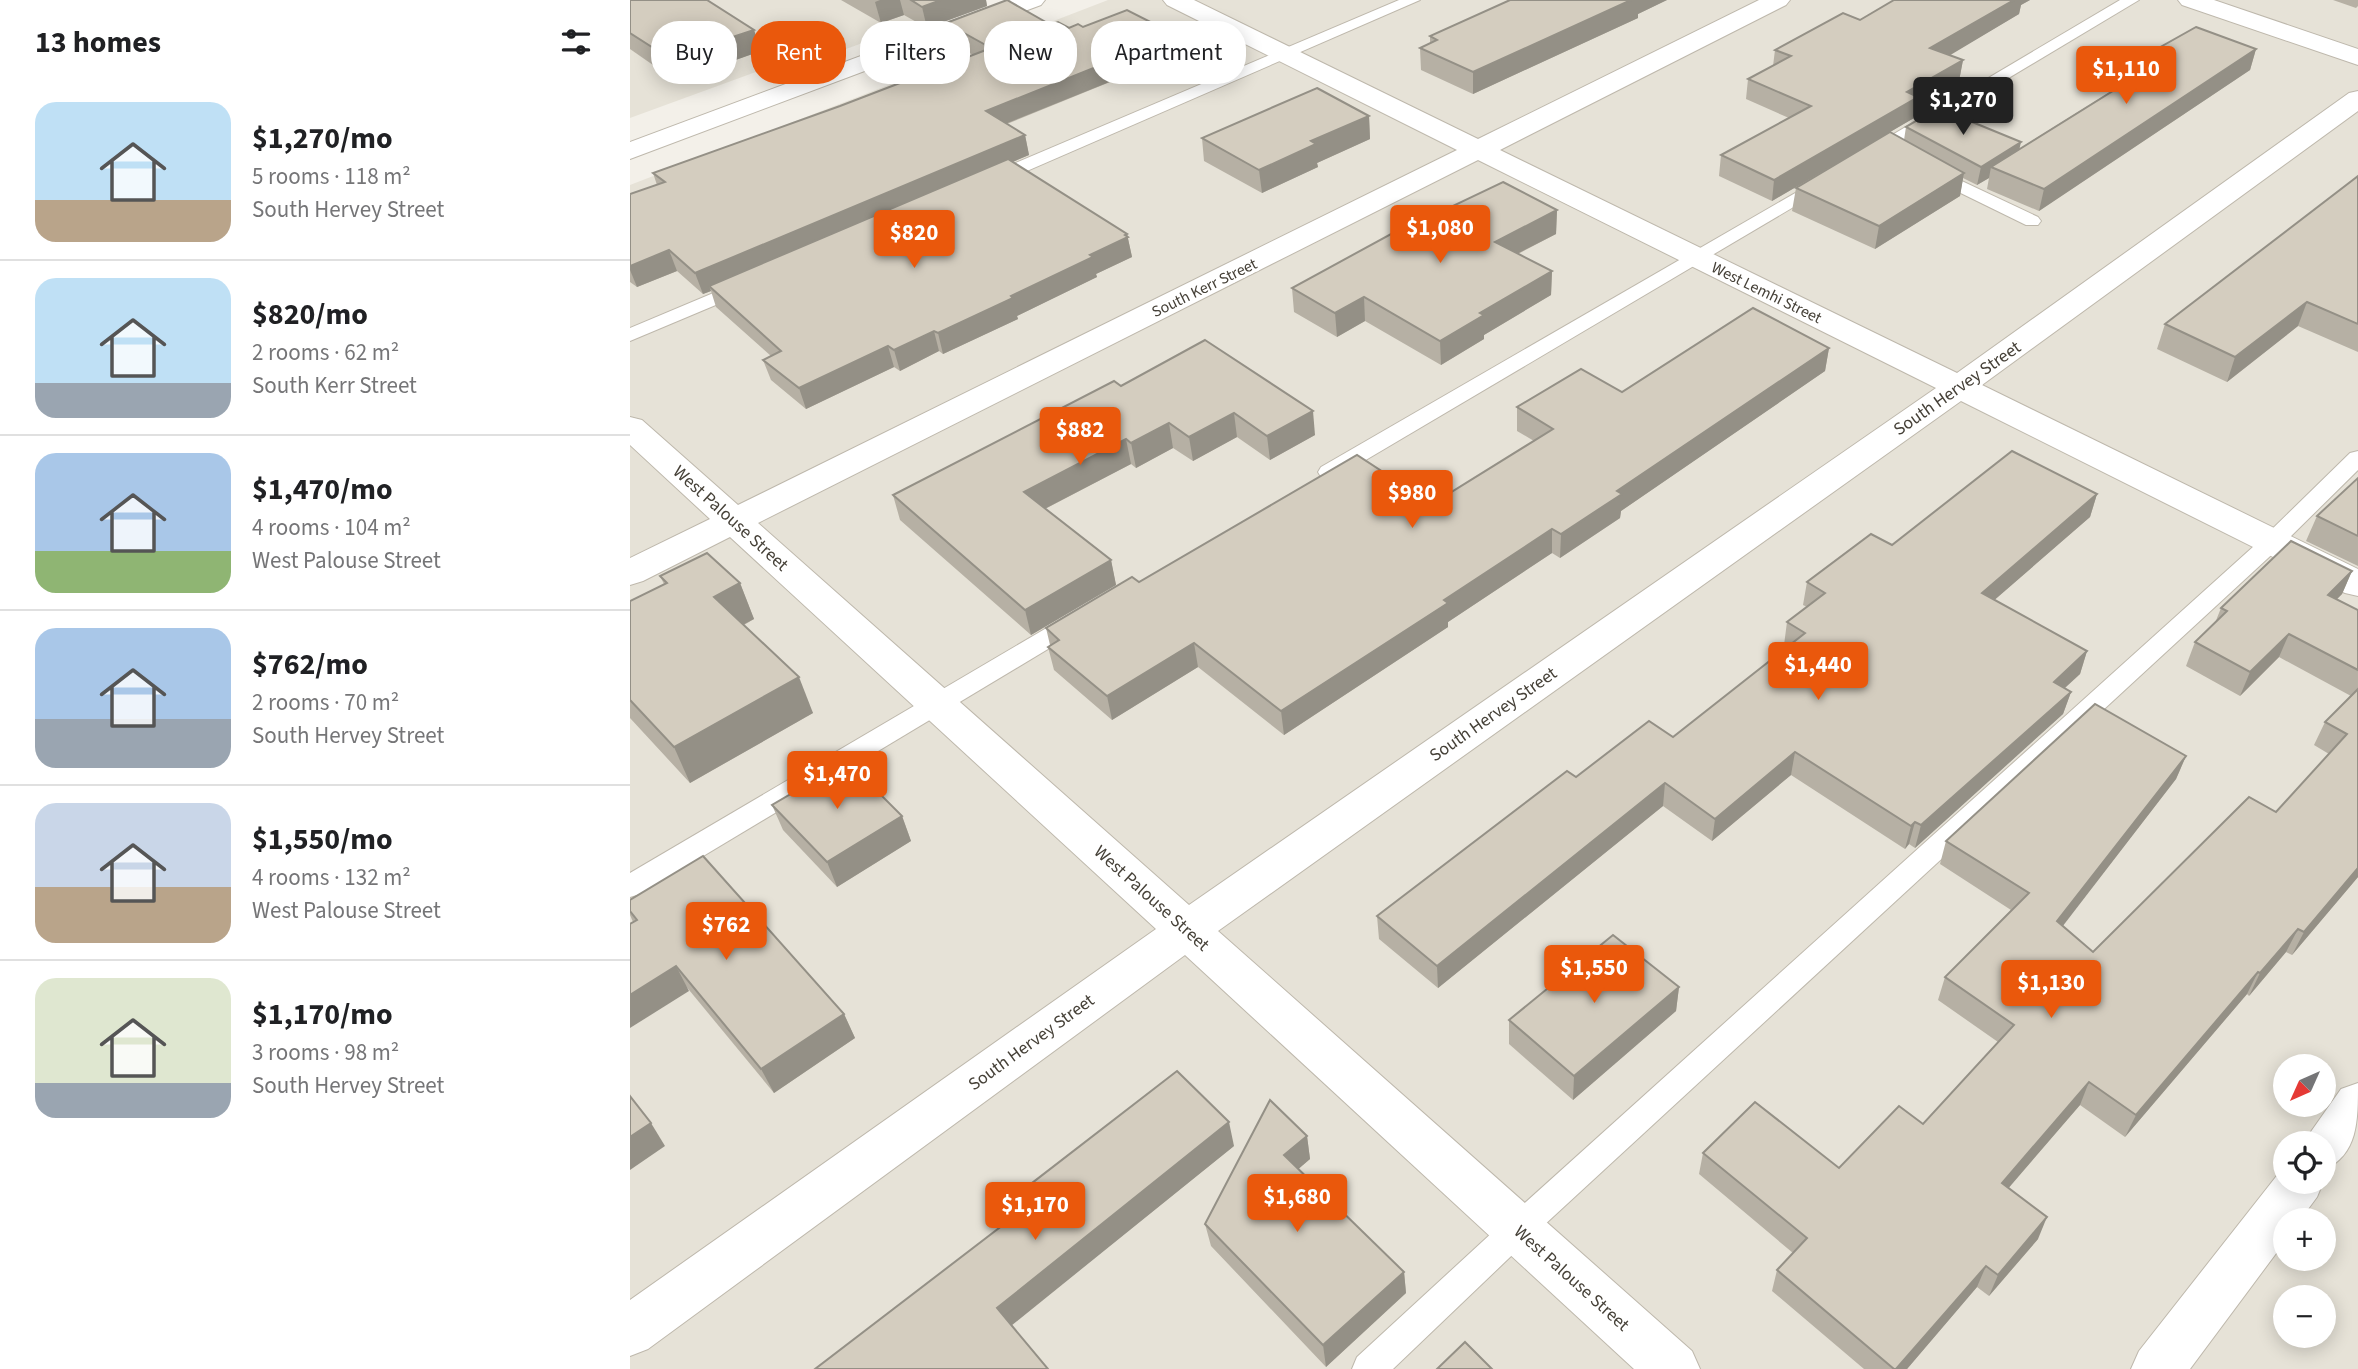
<!DOCTYPE html>
<html lang="en">
<head>
<meta charset="utf-8">
<style>
  body { margin:0; font-family:"Source Sans 3",sans-serif; background:#f2f2f2; color:#202124; height:100vh; display:flex; flex-direction:column; font-size:26px; white-space:nowrap }
  * { box-sizing:border-box; margin:0 }
  p { font-size:23px; color:#757577 }
  .icon { flex:none; width:38px; height:38px; fill:none; stroke:currentColor; stroke-width:2; stroke-linecap:round; stroke-linejoin:round }
  .map { position:relative; flex:1; overflow:hidden }
  .side { display:flex; flex-direction:column; background:#fff; width:630px }
  .side>* { flex:none }
  .top-card { position:absolute; left:21px; top:21px; width:665px; height:63px; display:flex; gap:14px }
  .needle { width:46px; rotate:225deg }
  .tools { position:absolute; left:1643px; top:1054px; display:grid; gap:14px }
  .tools a { display:grid; place-items:center; width:63px; height:63px; border-radius:50%; background:#fff; box-shadow:0 4px 18px #0003; font-size:35px }
  .price { position:absolute; translate:-50% -60px; padding:0 16px; border-radius:7px; background:#ea580c; color:#fff; font-size:23px; line-height:46px; filter:drop-shadow(0 2px 4px #0008) }
  .price::after { content:''; position:absolute; left:50%; top:42px; width:21px; height:16px; margin-left:-10px; background:inherit; clip-path:polygon(0 0,100% 0,50% 100%) }
  .price.current { background:#222; color:#fff }
  ul { padding:0; list-style:none }
  li { display:flex; align-items:center; gap:21px; height:175px; padding:0 35px }
  li+li { border-top:2px solid #e0e0e0 }
  li span { display:grid; place-items:center; flex:none; width:196px; height:140px; border-radius:21px; color:#555 }
  li>.icon { margin-inline-start:auto }
  span .icon { width:84px; height:84px; fill:#fffc; stroke-width:1 }
  li b { font-size:30px }
  h2 { display:flex; justify-content:space-between; align-items:center; height:84px; padding:0 35px; font-size:30px }
  .chip { padding:0 24px; border-radius:28px; background:#fff; box-shadow:0 4px 18px #0003; font-size:24px; line-height:63px }
  .chip.current { background:#ea580c; color:#fff }
  main { display:flex; flex:1; min-height:0 }
  .map>svg:first-child { display:block }
  .residential { fill:#e6e2d7; fill-rule:evenodd }
  .lines { fill:none; stroke-linecap:round; stroke-linejoin:round }
  .service-casing { stroke:#beb8ac; stroke-width:2 }
  .minor-casing { stroke:#beb8ac; stroke-width:2 }
  .service { fill:#fff; fill-rule:evenodd }
  .minor { fill:#fff; fill-rule:evenodd }
  .wall { fill:#b6b0a4 }
  .shaded-wall { fill:#949086 }
  .building { fill:#d4cdbf; stroke:#949086; stroke-width:2 }
  .labels { text-anchor:middle; stroke-width:6; stroke-linejoin:round; paint-order:stroke }
  .far-street-label { font-size:16px; fill:#464138; stroke:#fff }
  .street-label { font-size:18px; fill:#464138; stroke:#fff }
</style>
</head>
<body>
<main>
<section class="side">
<h2>13 homes<svg class="icon" aria-label="filters" viewBox="0 0 24 24"><path d="M4 7h16M4 17h16"/><circle cx="9" cy="7" r="2"/><circle cx="15" cy="17" r="2"/></svg></h2>
<ul>
<li><span style="background:linear-gradient(#bfe0f5 70%,#b9a48a 0)"><svg class="icon" aria-label="home" viewBox="0 0 24 24"><path d="M3 11l9-7 9 7M6 9v11h12V9"/></svg></span><div><b>$1,270/mo</b><p>5 rooms · 118 m²</p><p>South Hervey Street</p></div></li>
<li><span style="background:linear-gradient(#bfe0f5 75%,#9aa5b1 0)"><svg class="icon" aria-label="home" viewBox="0 0 24 24"><path d="M3 11l9-7 9 7M6 9v11h12V9"/></svg></span><div><b>$820/mo</b><p>2 rooms · 62 m²</p><p>South Kerr Street</p></div></li>
<li><span style="background:linear-gradient(#a9c7e8 70%,#8fb573 0)"><svg class="icon" aria-label="home" viewBox="0 0 24 24"><path d="M3 11l9-7 9 7M6 9v11h12V9"/></svg></span><div><b>$1,470/mo</b><p>4 rooms · 104 m²</p><p>West Palouse Street</p></div></li>
<li><span style="background:linear-gradient(#a9c7e8 65%,#9aa5b1 0)"><svg class="icon" aria-label="home" viewBox="0 0 24 24"><path d="M3 11l9-7 9 7M6 9v11h12V9"/></svg></span><div><b>$762/mo</b><p>2 rooms · 70 m²</p><p>South Hervey Street</p></div></li>
<li><span style="background:linear-gradient(#c9d6e8 60%,#b9a48a 0)"><svg class="icon" aria-label="home" viewBox="0 0 24 24"><path d="M3 11l9-7 9 7M6 9v11h12V9"/></svg></span><div><b>$1,550/mo</b><p>4 rooms · 132 m²</p><p>West Palouse Street</p></div></li>
<li><span style="background:linear-gradient(#dfe7d0 75%,#9aa5b1 0)"><svg class="icon" aria-label="home" viewBox="0 0 24 24"><path d="M3 11l9-7 9 7M6 9v11h12V9"/></svg></span><div><b>$1,170/mo</b><p>3 rooms · 98 m²</p><p>South Hervey Street</p></div></li>
</ul>
</section>
<div class="map">
<svg width="1728" height="1369" viewBox="0 0 1728 1369">
  <rect width="100%" height="100%" fill="#f3f0e9"/>
  <g class="residential">
    <path d="M0 0H351L183 61 172 55 0 118Z"/>
    <path d="M478 0H1728V1369H0V185ZM1656 1066H1694V1104H1656ZM1656 1143H1694V1181H1656ZM1656 1220H1694V1258H1656ZM1656 1297H1694V1335H1656Z"/>
  </g>
  <g class="lines">
    <defs>
      <g id="service">
        <path d="M769 0H790L367 184H355L352 180 355 176Z"/>
        <path d="M1490 0H1509L1245 158 1239 159 1230 154Z"/>
        <path d="M1302 167 1408 217 1411 221 1408 225H1396L1296 176 1293 172Z"/>
        <path d="M1193 177 1199 178 1202 182 1199 186 707 477H691L688 472 691 467Z"/>
        <path d="M112 281 122 287 119 291 0 341V328Z"/>
        <path d="M1728 451V470L1650 547 899 1239 763 1369H722L727 1357 877 1219 1634 537 1720 453Z"/>
        <path d="M445 614 453 616 457 622 453 628 10 894 0 897V873L437 616Z"/>
      </g>
      <g id="minor">
        <path d="M381 0H415L411 5 0 159V142Z"/>
        <path d="M533 0H564L848 139 1129 0H1160L1156 5 870 150 1327 373 1719 93 1728 91V111L1352 385 1728 569V596L1715 593 1331 401 588 931 1062 1351 1070 1369H1004L555 955 18 1349 0 1356V1300L526 929 100 537 13 581 0 585V558L80 519 0 445V417L12 420 108 505 827 150 537 5ZM848 160 1306 388 559 905 128 523Z"/>
        <path d="M1548 0H1584L1728 49V65L1552 5Z"/>
        <path d="M1728 1083C1728 1122 1728 1154 1694 1170V1143H1673L1711 1089Z"/>
        <path d="M1656 1164V1181L1694 1180 1687 1197 1670 1220H1656V1240L1560 1369H1501L1509 1351Z"/>
      </g>
    </defs>
    <use href="#service" class="service-casing"/>
    <use href="#minor" class="minor-casing"/>
    <use href="#service" class="service"/>
    <use href="#minor" class="minor"/>
  </g>
  <g class="wall">
    <path d="M0 0 124 30 131 51 46 81 0 49Z"/>
    <path d="M211 0H356L357 6 297 28 274 15 251 23Z"/>
    <path d="M880 0H1037L1008 14V18L843 94 791 70 790 48 800 43V36Z"/>
    <path d="M1264 0H1400L1391 5 1389 14 1319 55 1333 60 1329 81 1286 105 1284 118 1142 201 1089 176 1091 155 1159 118 1116 99 1118 79 1143 66 1145 50 1230 20Z"/>
    <path d="M1703 0H1728V6L1726 8Z"/>
    <path d="M316 23 421 25 439 28 453 27 546 35 549 54 377 124 395 135 399 155 382 162 497 234 502 257 466 274 467 277 387 316 388 319 313 354 309 351 270 371 264 367 176 409 141 380 133 360 141 356 86 307 81 291 73 294 47 271 7 287 0 282V194L27 185 23 173 210 106 343 55 320 42Z"/>
    <path d="M1626 49 1620 70 1409 211 1357 189 1359 178 1347 185 1333 178 1330 196 1245 249 1162 211 1166 188 1274 140 1276 127 1389 149 1488 87 1493 68Z"/>
    <path d="M739 116 740 139 687 163 688 167 632 193 574 161 572 138Z"/>
    <path d="M1728 176V352L1668 326 1597 382 1527 349 1535 324Z"/>
    <path d="M927 210 926 234 888 254 922 271 921 295 854 335V339L811 365 735 321 707 337 664 312 662 288 800 217Z"/>
    <path d="M575 340 685 435 640 460 607 437 563 461 543 448 506 468 501 464 415 509 481 560 486 585 401 635 270 520 263 495 491 386Z"/>
    <path d="M1199 348 1195 371 991 511 990 518 930 558 922 553 818 622V627L654 735 568 667 482 720 424 670 418 647 420 645 416 628 509 582 802 504 904 441 887 431V407L992 392Z"/>
    <path d="M1728 478V566L1676 541 1687 516Z"/>
    <path d="M1467 494 1460 517 1364 600 1457 651 1450 674 1435 688 1441 692 1433 714 1285 848 1279 844 1275 849 1161 775 1082 841 1033 806 808 988 749 939 747 916 946 777 1043 737 1158 647 1154 645 1157 622 1177 607 1173 605 1177 582 1262 545Z"/>
    <path d="M1722 571 1712 594 1707 599 1728 610V877L1662 955 1656 952 1619 996 1617 994 1495 1137 1450 1105 1378 1188 1408 1239 1359 1296 1347 1287 1277 1369H1234L1142 1291 1147 1270 1163 1253 1069 1174 1073 1153 1209 1168 1293 1124 1368 1042 1308 1000 1315 977 1381 910 1310 864 1316 841 1556 756 1546 779 1432 926 1463 952 1646 812 1699 754 1684 745 1695 722 1721 696 1649 657 1610 696 1556 666 1565 642 1585 623 1591 608Z"/>
    <path d="M30 576 110 583 124 619 114 625 183 713 60 783 0 718V601L34 584Z"/>
    <path d="M142 805 272 816 281 841 207 887 153 830Z"/>
    <path d="M0 900 214 1014 225 1038 144 1093 3 922 0 915Z"/>
    <path d="M1049 987 1046 1011 943 1100 879 1044V1020Z"/>
    <path d="M677 1136 680 1159 668 1169 774 1272 776 1293 696 1367 581 1246 575 1224Z"/>
    <path d="M604 1146 381 1325 185 1369 386 1215 380 1200Z"/>
  </g>
  <g class="shaded-wall">
    <path d="M250 0H270L274 15 251 23 245 2Z"/>
    <path d="M311 0H356L357 6 297 28 292 7Z"/>
    <path d="M1001 0H1037L1008 14V18L843 94V72Z"/>
    <path d="M1382 0H1400L1391 5 1389 14 1297 69 1300 48Z"/>
    <path d="M124 30 131 51 46 81 39 58Z"/>
    <path d="M546 35 549 54 360 130 356 111Z"/>
    <path d="M1626 49 1620 70 1409 211 1414 189Z"/>
    <path d="M1333 60 1329 81 1286 105 1284 118 1142 201 1144 180 1277 92Z"/>
    <path d="M739 116 740 139 687 163 688 167 632 193 629 170 681 141Z"/>
    <path d="M395 135 399 155 83 290 79 286 81 291 73 294 65 273Z"/>
    <path d="M1391 142 1387 160 1361 167 1359 178 1347 185 1351 167Z"/>
    <path d="M1334 173 1330 196 1245 249 1249 226Z"/>
    <path d="M927 210 926 234 865 265V242Z"/>
    <path d="M497 234 502 257 466 274 467 277 387 316 388 319 313 354 308 333 460 255Z"/>
    <path d="M39 250 47 271 7 287 0 270V266Z"/>
    <path d="M922 271 921 295 854 335V339L811 365 810 341 850 313Z"/>
    <path d="M734 297 735 321 707 337 705 313Z"/>
    <path d="M1677 302 1668 326 1597 382 1605 357Z"/>
    <path d="M304 331 309 351 270 371 264 350Z"/>
    <path d="M258 346 264 367 176 409 169 388Z"/>
    <path d="M1199 348 1195 371 991 511 990 518 930 558 931 534 987 491Z"/>
    <path d="M683 411 685 435 640 460 637 436Z"/>
    <path d="M604 413 607 437 563 461 559 437Z"/>
    <path d="M539 423 543 448 506 468 501 443Z"/>
    <path d="M496 439 501 464 399 517 394 492Z"/>
    <path d="M1467 494 1460 517 1346 616 1352 593Z"/>
    <path d="M922 529V553L818 622V627L654 735 651 711 814 600Z"/>
    <path d="M481 560 486 585 401 635 395 610Z"/>
    <path d="M1722 571 1712 594 1688 618 1698 595Z"/>
    <path d="M110 583 124 619 99 632 84 597Z"/>
    <path d="M1659 634 1649 657 1610 696 1620 672Z"/>
    <path d="M564 643 568 667 482 720 477 696Z"/>
    <path d="M1457 651 1450 674 1417 704 1424 682Z"/>
    <path d="M169 677 183 713 60 783 44 747Z"/>
    <path d="M1441 692 1433 714 1285 848 1291 825Z"/>
    <path d="M1165 752 1161 775 1082 841 1085 819Z"/>
    <path d="M1556 756 1546 779 1419 944 1427 921Z"/>
    <path d="M1035 783 1033 806 808 988 807 966Z"/>
    <path d="M272 816 281 841 207 887 197 862Z"/>
    <path d="M1285 822 1279 844 1275 849 1281 826Z"/>
    <path d="M1728 868V877L1662 955 1674 932Z"/>
    <path d="M1668 929 1656 952 1619 996 1630 973Z"/>
    <path d="M46 966 59 991 0 1028V995Z"/>
    <path d="M1628 972 1617 994 1495 1137 1506 1115Z"/>
    <path d="M1049 987 1046 1011 943 1100 944 1076Z"/>
    <path d="M214 1014 225 1038 144 1093 131 1069Z"/>
    <path d="M1459 1082 1450 1105 1364 1205 1372 1183Z"/>
    <path d="M599 1122 604 1146 376 1330 367 1308Z"/>
    <path d="M21 1123 35 1146 0 1170V1137Z"/>
    <path d="M677 1136 680 1159 658 1178 654 1155Z"/>
    <path d="M1417 1217 1408 1239 1359 1296 1368 1275Z"/>
    <path d="M1356 1266 1347 1287 1277 1369H1266Z"/>
    <path d="M774 1272 776 1293 696 1367 693 1345Z"/>
  </g>
  <g class="building">
    <path d="M0 0H77L124 30 39 58 0 33Z"/>
    <path d="M281 0H311L292 7Z"/>
    <path d="M377 0 421 25 428 22 439 28 448 24 453 27 497 10 546 35 356 111 395 135 65 273 39 250 0 266V194L35 182 23 173 210 106 361 48 316 23Z"/>
    <path d="M880 0H1001L843 72 790 48 807 40 800 36Z"/>
    <path d="M1264 0H1384L1300 48 1333 60 1277 92 1288 97 1144 180 1091 155 1181 106 1118 79 1161 56 1145 50 1213 13 1230 20Z"/>
    <path d="M1566 27 1626 49 1414 189 1361 167 1510 74 1493 68Z"/>
    <path d="M687 88 739 116 681 141 686 144 629 170 572 138Z"/>
    <path d="M1308 108 1391 142 1351 167 1276 127Z"/>
    <path d="M1260 132 1334 173 1249 226 1166 188Z"/>
    <path d="M378 159 497 234 495 235 498 237 460 255 463 257 381 296 383 298 308 333 304 331 264 350 258 346 169 388 133 360 151 351 79 286Z"/>
    <path d="M1728 176V324L1677 302 1605 357 1535 324Z"/>
    <path d="M873 182 927 210 865 242 922 271 850 313 854 315 810 341 734 297 705 313 662 288 796 215 800 217Z"/>
    <path d="M1123 308 1199 348 987 491 992 494 931 534 922 529 814 600 818 603 651 711 564 643 477 696 418 647 429 640 416 628 502 577 509 582 727 455 802 504 923 429 887 407 951 369 992 392Z"/>
    <path d="M575 340 683 411 637 436 604 413 559 437 539 423 501 443 496 439 394 492 481 560 395 610 263 495 484 381 491 386Z"/>
    <path d="M1382 451 1467 494 1352 593 1457 651 1424 682 1441 692 1291 825 1285 822 1281 826 1165 752 1085 819 1035 783 807 966 747 916 937 771 946 777 1019 721 1043 737 1175 633 1157 622 1195 593 1177 582 1241 534 1262 545Z"/>
    <path d="M1728 478V536L1687 516Z"/>
    <path d="M1661 541 1722 571 1698 595 1728 610V670L1659 634 1620 672 1565 642 1597 611 1591 608Z"/>
    <path d="M77 553 110 583 84 597 169 677 44 747 0 700V601L37 583 30 576Z"/>
    <path d="M1728 689V868L1674 932 1668 929 1630 973 1628 972 1506 1115 1459 1082 1372 1183 1417 1217 1368 1275 1356 1266 1266 1369H1264L1147 1270 1177 1238 1073 1153 1125 1102 1209 1168 1269 1106 1293 1124 1384 1025 1315 977 1399 893 1316 841 1465 704 1556 756 1427 921 1463 952 1619 797 1646 812 1717 734 1695 722Z"/>
    <path d="M217 761 272 816 197 862 142 805Z"/>
    <path d="M73 856 214 1014 131 1069 46 966 0 995V924L7 920 0 911V900Z"/>
    <path d="M983 935 1049 987 944 1076 879 1020Z"/>
    <path d="M547 1071 599 1122 367 1308 418 1369H185L390 1212 380 1200Z"/>
    <path d="M0 1096 21 1123 0 1137Z"/>
    <path d="M640 1100 677 1136 654 1155 774 1272 693 1345 575 1224Z"/>
    <path d="M835 1342 862 1369H807Z"/>
  </g>
  <g class="labels">
    <g class="far-street-label">
      <text transform="translate(574 287) rotate(-26)" y="6">South Kerr Street</text>
      <text transform="translate(1137 292) rotate(26)" y="6">West Lemhi Street</text>
    </g>
    <g class="street-label">
      <text transform="translate(1327 388) rotate(-35)" y="6">South Hervey Street</text>
      <text transform="translate(101 518) rotate(42)" y="6">West Palouse Street</text>
      <text transform="translate(863 714) rotate(-35)" y="6">South Hervey Street</text>
      <text transform="translate(522 898) rotate(42)" y="6">West Palouse Street</text>
      <text transform="translate(401 1042) rotate(-36)" y="6">South Hervey Street</text>
      <text transform="translate(942 1278) rotate(42)" y="6">West Palouse Street</text>
    </g>
  </g>
</svg>
<div class="tools">
<a><svg class="needle" viewBox="-14 -14 28 28"><path d="M0-13l5 13h-10z" fill="#e53935"/><path d="M0 13l5-13h-10z" fill="#757577"/></svg></a>
<a><svg class="icon" aria-label="locate" viewBox="0 0 24 24"><circle cx="12" cy="12" r="6"/><path d="M12 2v4M12 18v4M2 12h4M18 12h4"/></svg></a>
<a>+</a>
<a>−</a>
</div>
<b class="price" style="left:1496px;top:106px">$1,110</b>
<b class="price current" style="left:1333px;top:137px">$1,270</b>
<b class="price" style="left:810px;top:265px">$1,080</b>
<b class="price" style="left:284px;top:270px">$820</b>
<b class="price" style="left:450px;top:467px">$882</b>
<b class="price" style="left:782px;top:530px">$980</b>
<b class="price" style="left:1188px;top:702px">$1,440</b>
<b class="price" style="left:207px;top:811px">$1,470</b>
<b class="price" style="left:96px;top:962px">$762</b>
<b class="price" style="left:964px;top:1005px">$1,550</b>
<b class="price" style="left:1421px;top:1020px">$1,130</b>
<b class="price" style="left:667px;top:1234px">$1,680</b>
<b class="price" style="left:405px;top:1242px">$1,170</b>
<div class="top-card">
<a class="chip">Buy</a>
<a class="chip current">Rent</a>
<a class="chip">Filters</a>
<a class="chip">New</a>
<a class="chip">Apartment</a>
</div>
</div>
</main>
</body>
</html>
